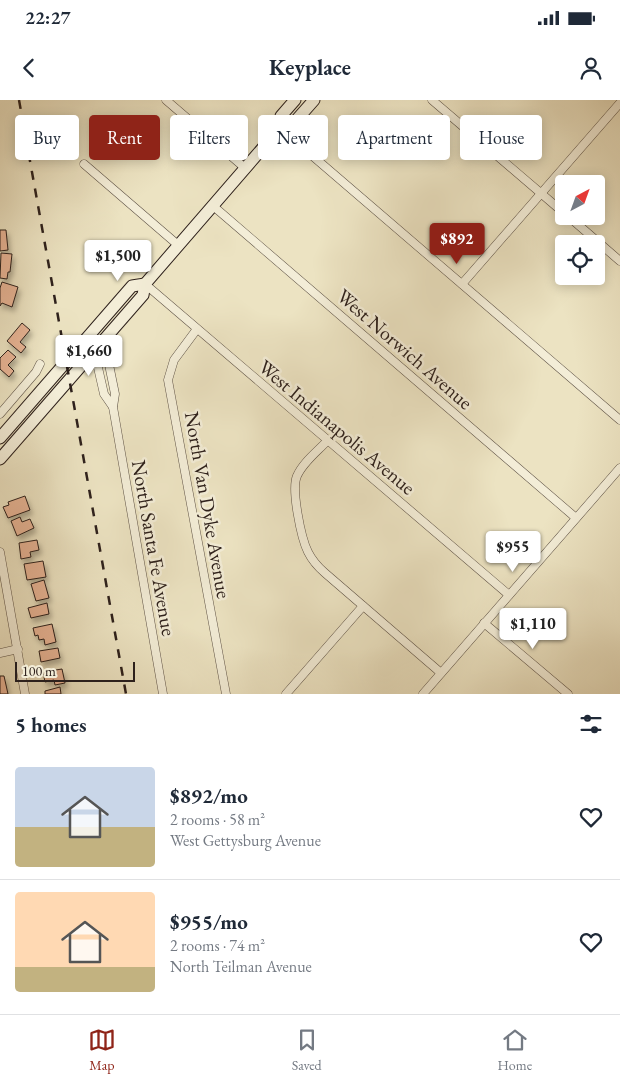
<!DOCTYPE html>
<html lang="en">
<head>
<meta charset="utf-8">
<style>
  body { margin:0; font-family:"EB Garamond",serif; background:#f2f2f3; color:#1f2937; height:100vh; display:flex; flex-direction:column; font-size:19px; white-space:nowrap }
  * { box-sizing:border-box; margin:0 }
  p { font-size:16px; color:#747a83 }
  .icon { flex:none; width:28px; height:28px; fill:none; stroke:currentColor; stroke-width:2; stroke-linecap:round; stroke-linejoin:round }
  .map { position:relative; height:594px; overflow:hidden }
  .sheet { display:flex; flex-direction:column; background:#fff; flex:1 }
  .sheet>* { flex:none }
  .hud { position:absolute; left:15px; top:15px; width:590px; height:45px; display:flex; gap:10px }
  .needle { width:32px; rotate:41deg }
  .buttons { position:absolute; left:555px; top:75px; display:grid; gap:10px }
  .buttons a { display:grid; place-items:center; width:50px; height:50px; border-radius:5px; background:#fff; box-shadow:0 2px 12px #0003; font-size:25px }
  .scale { position:absolute; left:15px; bottom:12px; width:120px; box-sizing:border-box; padding-left:5px; border:2px solid #2e211c; border-top:0; font-size:14px; line-height:18px; white-space:nowrap; color:#2e211c; -webkit-text-stroke:4px #f3edd7; paint-order:stroke }
  .price { position:absolute; translate:-50% -42px; padding:0 11px; border-radius:5px; background:#fff; color:#222; font-size:16px; line-height:32px; filter:drop-shadow(0 1px 2px #0008) }
  .price::after { content:''; position:absolute; left:50%; top:30px; width:15px; height:11px; margin-left:-8px; background:inherit; clip-path:polygon(0 0,100% 0,50% 100%) }
  .price.on { background:#8f2418; color:#fff }
  ul { padding:0; list-style:none }
  li { display:flex; align-items:center; gap:15px; height:125px; padding:0 15px }
  li+li { border-top:1px solid #e0e1e3 }
  li span { display:grid; place-items:center; flex:none; width:140px; height:100px; border-radius:5px; color:#555 }
  li>.icon { margin-inline-start:auto }
  span .icon { width:60px; height:60px; fill:#fffc; stroke-width:1 }
  li b { font-size:21px }
  h2 { display:flex; justify-content:space-between; align-items:center; height:60px; padding:0 15px; font-size:21px }
  .pill { padding:0 18px; border-radius:5px; background:#fff; box-shadow:0 2px 12px #0003; font-size:18px; line-height:45px }
  .pill.on { background:#8f2418; color:#fff }
  .status { display:flex; justify-content:space-between; align-items:center; height:35px; padding:0 25px; background:#fff; direction:ltr }
  .status svg { height:14px; fill:currentColor }
  header { display:flex; justify-content:space-between; align-items:center; height:65px; padding:0 15px; background:#fff; font-size:22px; font-weight:700 }
  .menu { display:flex; justify-content:space-around; align-items:center; height:70px; border-top:1px solid #e0e1e3; background:#fff; font-size:14px; color:#747a83 }
  .menu a { display:grid; justify-items:center; gap:2px }
  .menu .on { color:#8f2418 }
  .map>svg:first-child { display:block }
  .building { fill:#e7b495; stroke:#2e211c; filter:url(#shadow) }
  .lines { fill:none; stroke-linecap:round; stroke-linejoin:round }
  .street-casing { stroke:#5e5246; stroke-width:9 }
  .secondary-casing { stroke:#2e211c; stroke-width:13 }
  .street { stroke:#f3edd7; stroke-width:8 }
  .secondary { stroke:#f3edd7; stroke-width:11 }
  .rail { stroke:#2e211c; stroke-width:2.5; stroke-dasharray:9 9; stroke-linecap:butt }
  .labels { text-anchor:middle; stroke-width:5; stroke-linejoin:round; paint-order:stroke }
  .street-label { font-size:20px; fill:#2e211c; stroke:#f3edd7 }
</style>
</head>
<body>
<div class="status"><b>22:27</b><svg viewBox="0 0 49 12"><path d="M0 12V9h3v3zM5 12V6h3v6zM10 12V3h3v9zM15 12V0h3v12zM26 1h20v11H26zM47 4h2v5h-2z"/></svg></div>
<header><svg class="icon" aria-label="back" viewBox="0 0 24 24"><path d="M15 5l-7 7 7 7"/></svg>Keyplace<svg class="icon" aria-label="person" viewBox="0 0 24 24"><circle cx="12" cy="8" r="4"/><path d="M4 21q1-7 8-7t8 7"/></svg></header>
<div class="map">
<svg width="620" height="594" viewBox="0 0 620 594">
  <defs>
    <filter id="shadow"><feDropShadow dx="2.5" dy="4.5" stdDeviation="2.5" flood-color="#0004"/></filter>
  </defs>
  <rect width="100%" height="100%" fill="#ece3c2"/>
  <filter id="stains"><feTurbulence type="fractalNoise" baseFrequency=".004" numOctaves="4"/><feColorMatrix values="0 0 0 0 .2 0 0 0 0 .09 0 0 0 0 .02 0 0 0 .5 -.17"/></filter>
  <radialGradient id="worn" r=".72"><stop offset=".6" stop-color="#630" stop-opacity="0"/><stop offset="1" stop-color="#630" stop-opacity=".3"/></radialGradient>
  <g class="building">
    <path d="M0 130H6L8 150 0 151Z"/>
    <path d="M1 153 12 154 10 172H8L7 179 0 178Z"/>
    <path d="M2 182 18 187 12 207 2 203 0 206V188Z"/>
    <path d="M22 223 30 230 20 242 26 247 21 253 7 241Z"/>
    <path d="M8 250 16 257 8 265 14 271 9 277 0 269V258Z"/>
    <path d="M25 396 30 410 8 418 3 407 9 405 8 402Z"/>
    <path d="M20 417 22 422 30 419 34 428 17 436 11 421Z"/>
    <path d="M37 440 39 450 30 452 31 457 21 459 19 443Z"/>
    <path d="M43 461 46 477 27 480 24 464Z"/>
    <path d="M44 480 49 498 36 501 31 484Z"/>
    <path d="M47 503 49 514 31 518 28 508Z"/>
    <path d="M52 524 56 542 45 545 44 539 39 540 38 535 35 536 33 528Z"/>
    <path d="M58 548 60 558 41 562 39 551Z"/>
    <path d="M62 569 65 583 55 585 54 580 45 582 43 572Z"/>
    <path d="M0 576H4L8 594H0Z"/>
    <path d="M60 587 61 594H45V591Z"/>
  </g>
  <g class="lines">
    <defs>
      <g id="street">
        <path d="M166 0 245 68"/>
        <path d="M432 0 564 113"/>
        <path d="M280 28 620 320"/>
        <path d="M84 64 178 145"/>
        <path d="M212 105 576 418"/>
        <path d="M568 116 620 161"/>
        <path d="M145 184 509 495"/>
        <path d="M462 184 620 3"/>
        <path d="M197 229 174 260 168 280 226 594"/>
        <path d="M104 240 115 294 113 307 163 594"/>
        <path d="M94 250 104 294 113 307"/>
        <path d="M0 314 36 272 40 264"/>
        <path d="M328 340C318 351 303 362 297 376 291 389 301 438 308 452 312 460 318 467 325 473L441 573"/>
        <path d="M0 452 25 594"/>
        <path d="M484 523 568 594"/>
        <path d="M0 553 18 549"/>
        <path d="M286 594 363 506"/>
        <path d="M423 594 620 368"/>
      </g>
      <g id="secondary">
        <path d="M280 28 292 25 314 0"/>
        <path d="M0 338 132 186 145 184"/>
        <path d="M0 359 143 195 145 184 280 28 281 16 295 0"/>
      </g>
    </defs>
    <use href="#street" class="street-casing"/>
    <use href="#secondary" class="secondary-casing"/>
    <use href="#street" class="street"/>
    <use href="#secondary" class="secondary"/>
    <path class="rail" d="M19 0 126 594"/>
  </g>
  <g class="labels">
    <g class="street-label">
      <text transform="translate(405 249) rotate(41)" y="7">West Norwich Avenue</text>
      <text transform="translate(337 327) rotate(40)" y="7">West Indianapolis Avenue</text>
      <text transform="translate(208 405) rotate(80)" y="7">North Van Dyke Avenue</text>
      <text transform="translate(154 448) rotate(80)" y="7">North Santa Fe Avenue</text>
    </g>
  </g>
  <rect width="100%" height="100%" filter="url(#stains)"/>
  <rect width="100%" height="100%" fill="url(#worn)"/>
</svg>
<div class="buttons">
<a><svg class="needle" viewBox="-14 -14 28 28"><path d="M0-13l5 13h-10z" fill="#e53935"/><path d="M0 13l5-13h-10z" fill="#747a83"/></svg></a>
<a><svg class="icon" aria-label="locate" viewBox="0 0 24 24"><circle cx="12" cy="12" r="6"/><path d="M12 2v4M12 18v4M2 12h4M18 12h4"/></svg></a>
</div>
<div class="scale">100 m</div>
<b class="price on" style="left:457px;top:165px">$892</b>
<b class="price" style="left:118px;top:182px">$1,500</b>
<b class="price" style="left:89px;top:277px">$1,660</b>
<b class="price" style="left:513px;top:473px">$955</b>
<b class="price" style="left:533px;top:550px">$1,110</b>
<div class="hud">
<a class="pill">Buy</a>
<a class="pill on">Rent</a>
<a class="pill">Filters</a>
<a class="pill">New</a>
<a class="pill">Apartment</a>
<a class="pill">House</a>
</div>
</div>
<section class="sheet">
<h2>5 homes<svg class="icon" aria-label="filters" viewBox="0 0 24 24"><path d="M4 7h16M4 17h16"/><circle cx="9" cy="7" r="2"/><circle cx="15" cy="17" r="2"/></svg></h2>
<ul>
<li><span style="background:linear-gradient(#c9d6e8 60%,#c2b280 0)"><svg class="icon" aria-label="home" viewBox="0 0 24 24"><path d="M3 11l9-7 9 7M6 9v11h12V9"/></svg></span><div><b>$892/mo</b><p>2 rooms · 58 m²</p><p>West Gettysburg Avenue</p></div><svg class="icon" aria-label="heart" viewBox="0 0 24 24"><path d="M12 20l-8-8c-3-5 5-10 8-4 3-6 11-1 8 4z"/></svg></li>
<li><span style="background:linear-gradient(#ffd9b3 75%,#c2b280 0)"><svg class="icon" aria-label="home" viewBox="0 0 24 24"><path d="M3 11l9-7 9 7M6 9v11h12V9"/></svg></span><div><b>$955/mo</b><p>2 rooms · 74 m²</p><p>North Teilman Avenue</p></div><svg class="icon" aria-label="heart" viewBox="0 0 24 24"><path d="M12 20l-8-8c-3-5 5-10 8-4 3-6 11-1 8 4z"/></svg></li>
</ul>
</section>
<nav class="menu">
<a class="on"><svg class="icon" aria-label="map" viewBox="0 0 24 24"><path d="M3 6l6-2 6 2 6-2v14l-6 2-6-2-6 2zM9 4v14M15 6v14"/></svg>Map</a>
<a><svg class="icon" aria-label="saved" viewBox="0 0 24 24"><path d="M7 4h10v16l-5-4-5 4z"/></svg>Saved</a>
<a><svg class="icon" aria-label="home" viewBox="0 0 24 24"><path d="M3 11l9-7 9 7M6 9v11h12V9"/></svg>Home</a>
</nav>
</body>
</html>
